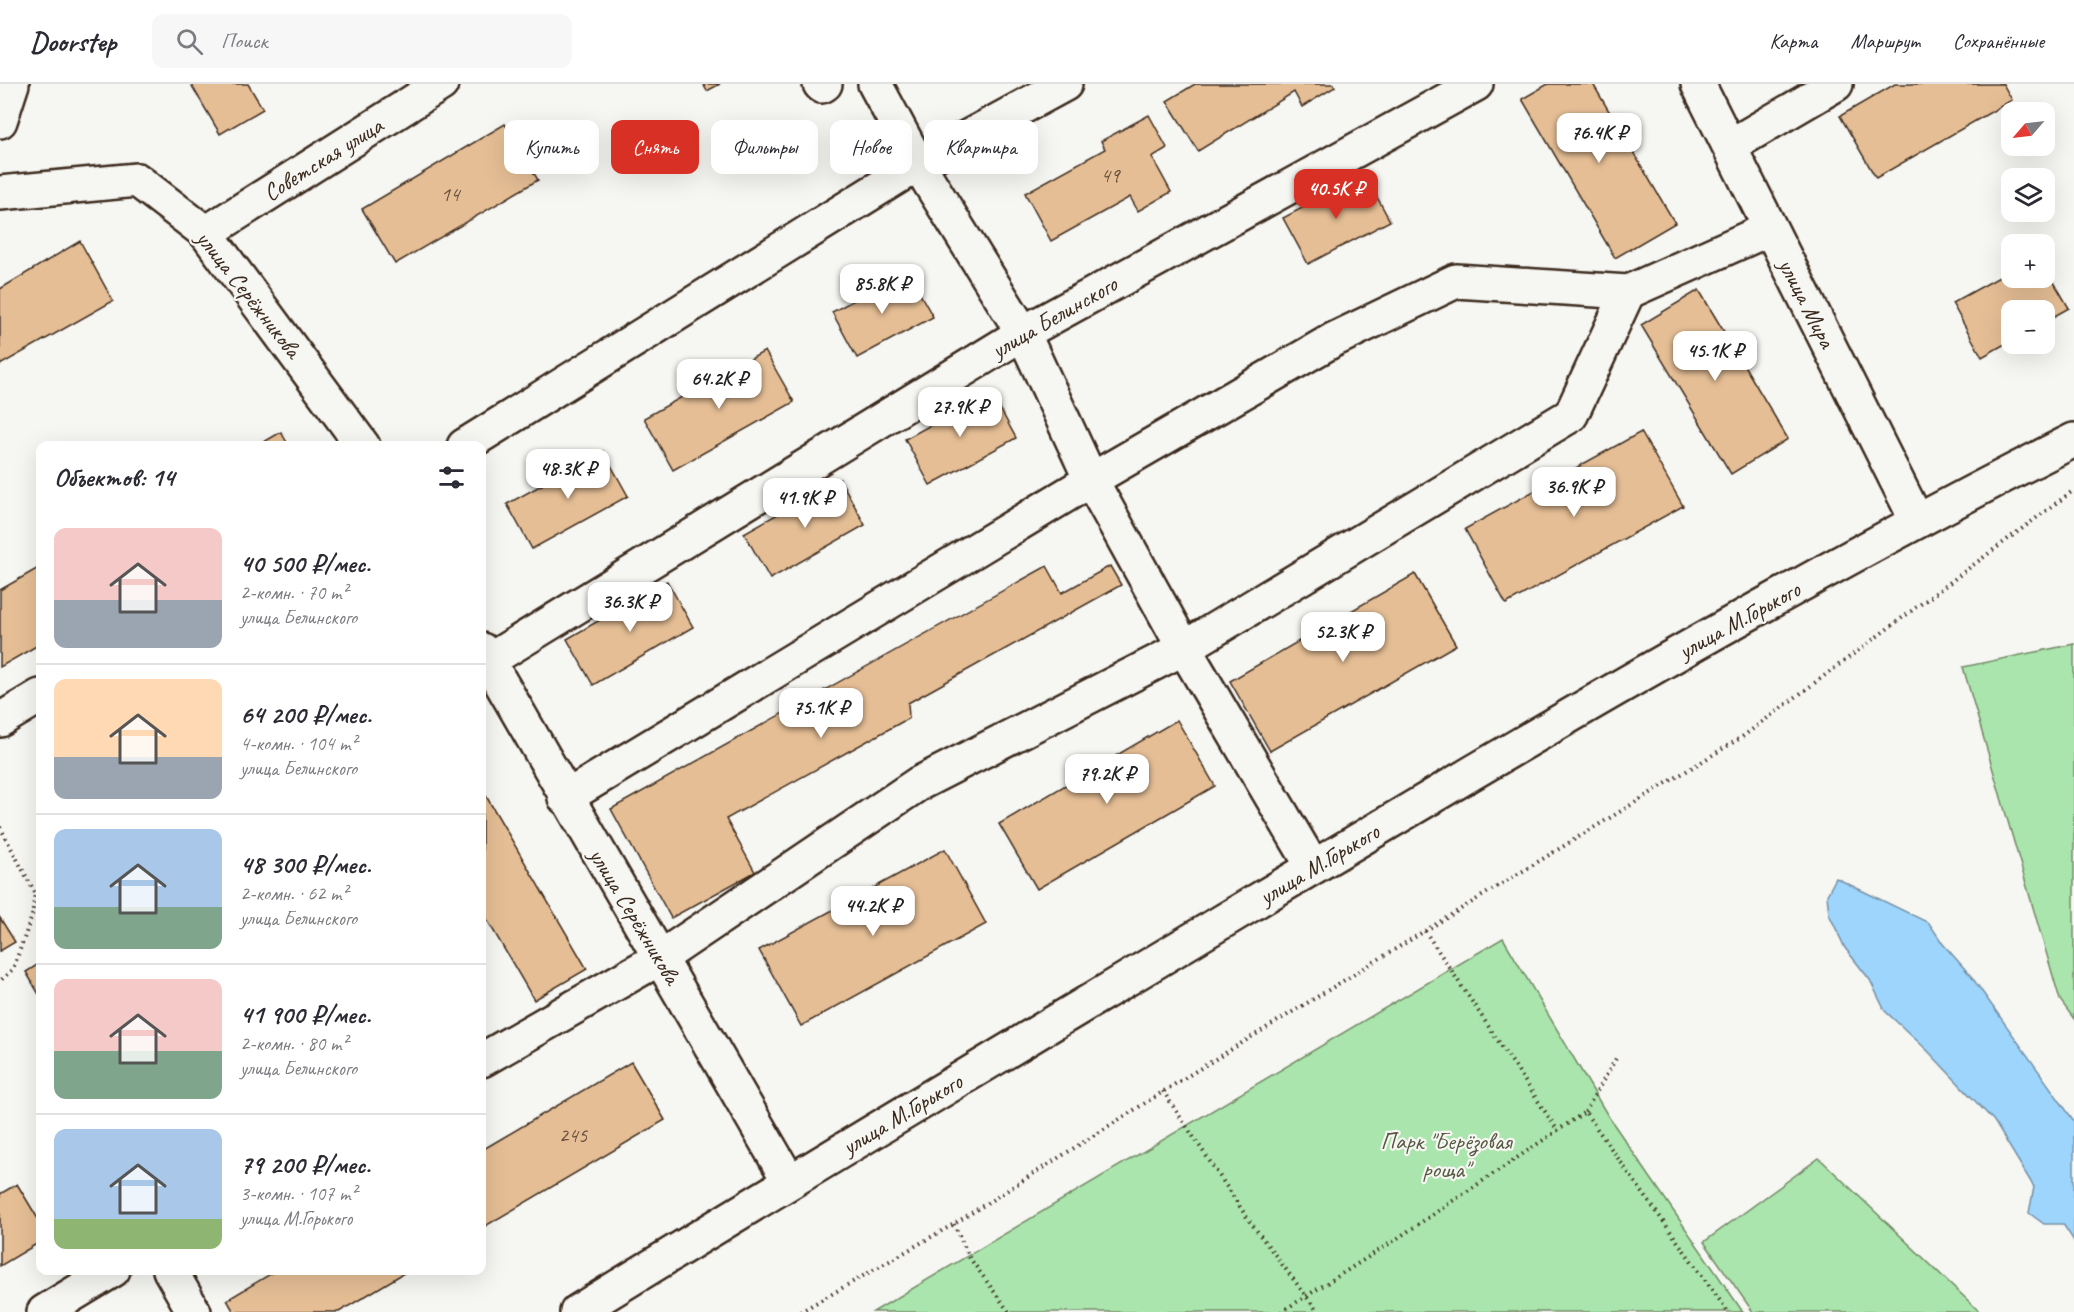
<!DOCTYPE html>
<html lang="ru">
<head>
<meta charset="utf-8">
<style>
  body { margin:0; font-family:Caveat,sans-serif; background:#f7f7f7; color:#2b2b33; height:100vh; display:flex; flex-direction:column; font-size:22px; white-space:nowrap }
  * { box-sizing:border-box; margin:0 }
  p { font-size:20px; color:#7c7c81 }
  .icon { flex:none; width:33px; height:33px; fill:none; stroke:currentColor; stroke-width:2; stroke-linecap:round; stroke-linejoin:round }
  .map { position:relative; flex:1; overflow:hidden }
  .panel { position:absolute; left:36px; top:357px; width:450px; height:834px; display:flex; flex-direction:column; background:#fff; border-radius:12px; box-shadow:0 6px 24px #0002 }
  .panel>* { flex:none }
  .hud { position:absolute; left:504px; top:36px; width:570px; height:54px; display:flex; gap:12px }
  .needle { width:39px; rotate:242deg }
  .buttons { position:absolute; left:2001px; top:18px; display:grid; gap:12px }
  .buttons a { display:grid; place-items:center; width:54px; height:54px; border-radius:12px; background:#fff; box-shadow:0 6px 24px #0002; font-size:30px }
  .price { position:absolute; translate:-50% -51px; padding:0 14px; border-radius:12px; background:#fff; color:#222; font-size:20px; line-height:39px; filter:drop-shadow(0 2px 3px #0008) }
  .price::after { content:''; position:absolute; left:50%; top:36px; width:18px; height:14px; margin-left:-9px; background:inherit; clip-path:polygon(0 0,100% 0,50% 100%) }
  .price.on { background:#d93025; color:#fff }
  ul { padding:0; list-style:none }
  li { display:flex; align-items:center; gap:18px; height:150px; padding:0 18px }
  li+li { border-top:2px solid #e1e1e2 }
  li span { display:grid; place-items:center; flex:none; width:168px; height:120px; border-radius:12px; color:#555 }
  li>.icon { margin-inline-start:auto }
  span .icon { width:72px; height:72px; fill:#fffc; stroke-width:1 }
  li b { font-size:26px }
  h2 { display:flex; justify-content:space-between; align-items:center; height:72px; padding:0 18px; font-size:26px }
  .pill { padding:0 21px; border-radius:12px; background:#fff; box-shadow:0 6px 24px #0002; font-size:21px; line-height:54px }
  .pill.on { background:#d93025; color:#fff }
  header { display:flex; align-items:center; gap:36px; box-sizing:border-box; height:84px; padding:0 30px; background:#fff; border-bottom:2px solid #e1e1e2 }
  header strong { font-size:28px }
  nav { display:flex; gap:33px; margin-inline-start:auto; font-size:21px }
  .search { width:420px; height:54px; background:#f7f7f7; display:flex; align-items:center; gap:15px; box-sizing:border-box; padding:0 21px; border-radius:12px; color:#7c7c81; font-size:22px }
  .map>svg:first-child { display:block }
  .green { fill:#a9e5ac; stroke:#728865; stroke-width:1.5 }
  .water { fill:#9dd5fd; stroke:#7691a4; stroke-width:1.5 }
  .building { fill:#e5be95; stroke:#3b2a1e; stroke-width:1.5 }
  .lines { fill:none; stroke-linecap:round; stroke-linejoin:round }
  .minor-casing { stroke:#3b2a1e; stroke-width:38 }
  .major-casing { stroke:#3b2a1e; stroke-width:38 }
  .path { stroke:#3b2a1e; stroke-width:4; stroke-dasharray:1.5 4.5; stroke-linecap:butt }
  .minor { stroke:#f6f6f2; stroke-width:33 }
  .major { stroke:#f6f6f2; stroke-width:33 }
  .labels { text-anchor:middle; stroke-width:4.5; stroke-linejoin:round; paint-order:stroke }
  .number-label { font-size:21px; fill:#664f3c }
  .street-label { font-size:24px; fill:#3b2a1e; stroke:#f6f6f2 }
  .park-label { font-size:24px; fill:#565942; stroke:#f6f6f2 }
</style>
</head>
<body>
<header>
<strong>Doorstep</strong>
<div class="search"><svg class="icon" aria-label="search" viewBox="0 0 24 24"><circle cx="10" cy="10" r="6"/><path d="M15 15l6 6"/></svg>Поиск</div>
<nav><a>Карта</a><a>Маршрут</a><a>Сохранённые</a></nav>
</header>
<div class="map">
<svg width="2074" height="1228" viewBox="0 0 2074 1228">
  <rect width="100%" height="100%" fill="#f6f6f2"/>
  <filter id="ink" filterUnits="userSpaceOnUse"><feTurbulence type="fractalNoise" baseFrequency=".0167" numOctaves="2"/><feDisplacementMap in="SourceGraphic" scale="12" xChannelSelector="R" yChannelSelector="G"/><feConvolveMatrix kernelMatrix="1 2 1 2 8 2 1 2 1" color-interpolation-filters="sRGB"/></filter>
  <g filter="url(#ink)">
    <g class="green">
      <path d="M2074 560V935L2060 916 1963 583Z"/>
      <path d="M1503 854 1608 1032 1743 1228H873Z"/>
      <path d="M1819 1074 1980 1228H1753L1704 1158Z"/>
    </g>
    <path class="water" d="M1836 794 1929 839 1943 860 1971 892 2074 1037V1157L2063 1140H2044L2029 1129 2034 1103 1994 1037 1926 965 1885 927 1870 896 1845 864 1829 830 1827 811Z"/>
    <g class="building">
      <path d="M195 0H248L263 25 220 50 192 2Z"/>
      <path d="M703 0H720L707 7Z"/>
      <path d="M1195 0H1334L1335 3 1302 23 1294 8 1198 67 1167 17Z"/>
      <path d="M1548 0H1593L1675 139 1615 174 1522 15Z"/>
      <path d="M1895 0H2003L2012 16 1876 94 1840 32Z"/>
      <path d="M1149 31 1167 64 1152 73 1171 108 1138 127 1130 113 1051 157 1025 109 1105 65 1101 57Z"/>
      <path d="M505 40 538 96 395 180 362 125Z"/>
      <path d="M1365 91 1390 137 1308 180 1283 134Z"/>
      <path d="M80 157 113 217 0 281V205Z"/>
      <path d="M2044 181 2069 224 2044 238V226H2012V256L1982 273 1952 219 2012 186V194H2044Z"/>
      <path d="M907 187 933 233 857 274 832 228Z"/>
      <path d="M1699 206 1788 355 1731 390 1641 241Z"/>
      <path d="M765 267 794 318 673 386 644 334Z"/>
      <path d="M991 308 1016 354 930 401 905 355Z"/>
      <path d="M281 348 289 362H257Z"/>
      <path d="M1641 348 1683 422 1506 520 1465 445Z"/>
      <path d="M603 367 628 412 532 465 507 420Z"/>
      <path d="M840 395 865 441 770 495 744 449Z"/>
      <path d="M1047 482 1062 509 1110 482 1121 501 908 619 909 634 726 735 755 788 671 834 611 725Z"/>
      <path d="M40 483V560L0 583V506Z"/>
      <path d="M1415 490 1456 561 1270 667 1230 597Z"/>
      <path d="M667 497 693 543 593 601 567 555Z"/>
      <path d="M1177 636 1215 702 1037 805 999 740Z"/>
      <path d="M482 705 587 885 534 916 482 827Z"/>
      <path d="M945 765 986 840 801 942 759 866Z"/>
      <path d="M0 834 15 858 0 867Z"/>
      <path d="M40 879V912L26 888Z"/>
      <path d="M631 978 665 1036 482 1144V1066Z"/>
      <path d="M17 1100 40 1138V1158L0 1182V1110Z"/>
      <path d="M277 1186H409L339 1228H234L227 1216Z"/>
    </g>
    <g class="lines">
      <defs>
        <g id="minor">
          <path d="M820 0 822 2 825 0"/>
          <path d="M875 0 918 80 1023 249 1091 396 1184 564 1313 783"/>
          <path d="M1698 0 1917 437"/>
          <path d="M0 37 12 0"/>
          <path d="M1730 62 1836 0"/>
          <path d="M0 109 137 96 206 149 363 362"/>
          <path d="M206 149 441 0"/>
          <path d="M464 362 918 80 1065 0"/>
          <path d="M482 566 789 1097"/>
          <path d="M488 577 1023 249 1476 0"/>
          <path d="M0 636 40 612"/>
          <path d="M565 714 1091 396 1333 256 1456 197 1628 208 1769 145"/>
          <path d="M482 976 660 874 918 700 1184 564 1571 331 1628 208"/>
          <path d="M170 1186 194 1228"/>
          <path d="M44 1228 113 1186"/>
        </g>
        <path id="major" d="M577 1228C802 1089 1029 954 1255 818 1524 657 1794 497 2074 356"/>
      </defs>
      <use href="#minor" class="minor-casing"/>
      <use href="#major" class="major-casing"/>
      <g class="path">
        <path d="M0 743 35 809 32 832 13 885 0 897"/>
        <path d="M1425 847 1558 1047"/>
        <path d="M1163 1007 1248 1135 1318 1228"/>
        <path d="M1585 1028 1618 971"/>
        <path d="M954 1140 969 1173 1009 1228"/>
        <path d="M800 1228 954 1140 1191 990 1742 653 2074 406"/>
        <path d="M1281 1228 1389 1160 1585 1028 1728 1228"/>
      </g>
      <use href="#minor" class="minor"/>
      <use href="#major" class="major"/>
    </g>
  </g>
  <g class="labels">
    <g class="number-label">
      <text x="1110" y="98">49</text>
      <text x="450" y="117">14</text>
      <text x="573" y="1058">245</text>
    </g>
    <g class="street-label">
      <text transform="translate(323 75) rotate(-32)" y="8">Советская улица</text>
      <text transform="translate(249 210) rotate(52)" y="8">улица Серёжникова</text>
      <text transform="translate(1807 219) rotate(63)" y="8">улица Мира</text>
      <text transform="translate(1054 233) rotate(-30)" y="8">улица Белинского</text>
      <text transform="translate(1739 536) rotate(-29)" y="8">улица М.Горького</text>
      <text transform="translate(1319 780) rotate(-31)" y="8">улица М.Горького</text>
      <text transform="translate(635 832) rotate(59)" y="8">улица Серёжникова</text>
      <text transform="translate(902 1030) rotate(-31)" y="8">улица М.Горького</text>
    </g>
    <g class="park-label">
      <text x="1446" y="1065">Парк "Берёзовая<tspan x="1446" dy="28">роща"</tspan></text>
    </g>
  </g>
</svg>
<div class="buttons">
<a><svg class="needle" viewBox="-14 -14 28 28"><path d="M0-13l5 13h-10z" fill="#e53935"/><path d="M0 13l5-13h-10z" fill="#7c7c81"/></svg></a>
<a><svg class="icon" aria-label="layers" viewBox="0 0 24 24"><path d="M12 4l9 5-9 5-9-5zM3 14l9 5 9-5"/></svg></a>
<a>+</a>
<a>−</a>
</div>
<b class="price" style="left:1599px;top:80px">76.4K ₽</b>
<b class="price on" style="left:1336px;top:136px">40.5K ₽</b>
<b class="price" style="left:882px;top:231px">85.8K ₽</b>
<b class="price" style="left:1715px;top:298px">45.1K ₽</b>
<b class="price" style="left:719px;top:326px">64.2K ₽</b>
<b class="price" style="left:960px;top:354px">27.9K ₽</b>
<b class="price" style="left:568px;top:416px">48.3K ₽</b>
<b class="price" style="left:1574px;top:434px">36.9K ₽</b>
<b class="price" style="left:805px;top:445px">41.9K ₽</b>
<b class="price" style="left:630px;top:549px">36.3K ₽</b>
<b class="price" style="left:1343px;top:579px">52.3K ₽</b>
<b class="price" style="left:821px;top:655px">75.1K ₽</b>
<b class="price" style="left:1107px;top:721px">79.2K ₽</b>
<b class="price" style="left:873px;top:853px">44.2K ₽</b>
<div class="hud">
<a class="pill">Купить</a>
<a class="pill on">Снять</a>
<a class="pill">Фильтры</a>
<a class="pill">Новое</a>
<a class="pill">Квартира</a>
</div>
<section class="panel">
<h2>Объектов: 14<svg class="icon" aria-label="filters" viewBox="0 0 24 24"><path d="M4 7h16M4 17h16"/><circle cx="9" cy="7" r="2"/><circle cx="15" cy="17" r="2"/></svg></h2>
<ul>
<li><span style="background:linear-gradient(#f6c9c9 60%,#9aa5b1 0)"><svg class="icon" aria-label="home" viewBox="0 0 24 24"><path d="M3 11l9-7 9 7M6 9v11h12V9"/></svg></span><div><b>40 500 ₽/мес.</b><p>2-комн. · 70 m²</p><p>улица Белинского</p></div></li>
<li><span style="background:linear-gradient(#ffd9b3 65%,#9aa5b1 0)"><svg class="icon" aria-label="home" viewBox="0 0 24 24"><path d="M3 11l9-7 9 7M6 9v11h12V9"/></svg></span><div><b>64 200 ₽/мес.</b><p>4-комн. · 104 m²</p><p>улица Белинского</p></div></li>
<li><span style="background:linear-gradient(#a9c7e8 65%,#7fa58c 0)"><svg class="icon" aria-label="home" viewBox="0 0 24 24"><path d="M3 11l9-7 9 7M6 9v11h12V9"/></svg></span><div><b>48 300 ₽/мес.</b><p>2-комн. · 62 m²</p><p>улица Белинского</p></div></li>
<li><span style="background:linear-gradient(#f6c9c9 60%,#7fa58c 0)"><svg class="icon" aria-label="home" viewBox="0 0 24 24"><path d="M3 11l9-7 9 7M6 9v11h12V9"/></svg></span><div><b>41 900 ₽/мес.</b><p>2-комн. · 80 m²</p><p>улица Белинского</p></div></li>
<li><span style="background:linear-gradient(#a9c7e8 75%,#8fb573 0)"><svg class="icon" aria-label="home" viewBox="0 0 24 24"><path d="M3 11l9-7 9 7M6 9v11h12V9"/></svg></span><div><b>79 200 ₽/мес.</b><p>3-комн. · 107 m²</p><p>улица М.Горького</p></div></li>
</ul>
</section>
</div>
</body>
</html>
